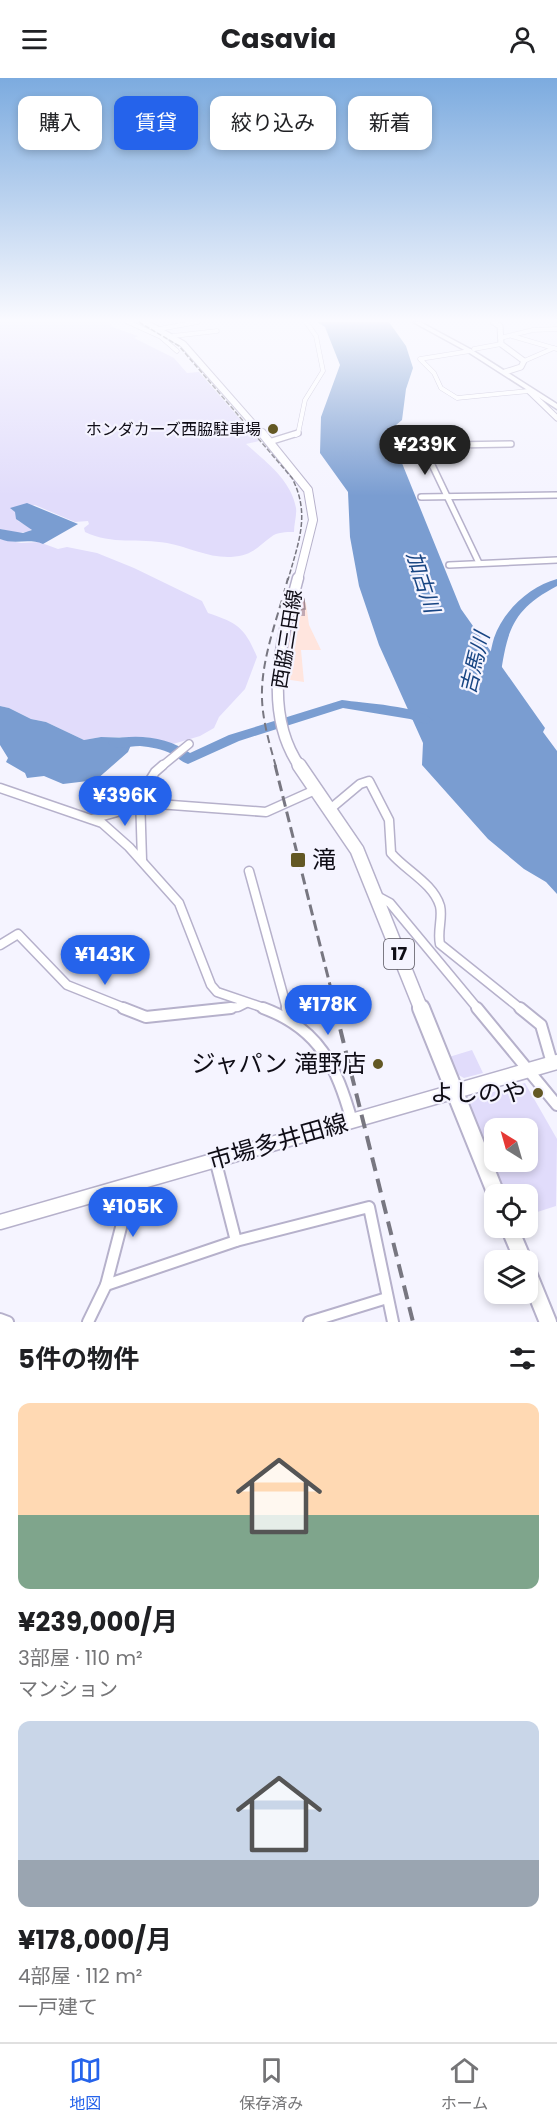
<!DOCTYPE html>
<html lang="ja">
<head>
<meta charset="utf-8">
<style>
  body { margin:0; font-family:Poppins,"Noto Sans JP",sans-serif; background:#f6f6f6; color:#202124; height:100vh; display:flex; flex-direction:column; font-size:22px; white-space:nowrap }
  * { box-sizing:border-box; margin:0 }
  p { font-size:20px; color:#757577 }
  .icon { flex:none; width:33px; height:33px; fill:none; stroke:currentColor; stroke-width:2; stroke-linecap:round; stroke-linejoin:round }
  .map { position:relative; height:1244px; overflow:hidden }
  .panel { display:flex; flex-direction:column; background:#fff; flex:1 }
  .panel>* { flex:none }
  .banner { position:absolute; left:18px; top:18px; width:522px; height:54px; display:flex; gap:12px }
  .needle { width:39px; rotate:323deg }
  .controls { position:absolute; left:484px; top:1040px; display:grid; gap:12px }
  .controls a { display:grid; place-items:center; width:54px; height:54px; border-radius:12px; background:#fff; box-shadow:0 3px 9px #0003; font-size:30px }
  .price { position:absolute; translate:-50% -51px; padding:0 14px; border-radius:21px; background:#2563eb; color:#fff; font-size:20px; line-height:39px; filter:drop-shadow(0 2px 3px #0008) }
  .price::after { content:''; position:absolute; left:50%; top:36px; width:18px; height:14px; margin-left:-9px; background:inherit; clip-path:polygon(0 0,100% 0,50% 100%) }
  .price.on { background:#222; color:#fff }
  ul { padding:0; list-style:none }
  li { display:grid; align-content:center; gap:12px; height:318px; padding:0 18px }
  li span { display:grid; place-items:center; height:186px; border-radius:12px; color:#555 }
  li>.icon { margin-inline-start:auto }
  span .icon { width:108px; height:108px; fill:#fffc; stroke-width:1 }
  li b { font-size:26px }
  h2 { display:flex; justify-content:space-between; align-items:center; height:72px; padding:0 18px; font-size:26px }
  .chip { padding:0 21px; border-radius:12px; background:#fff; box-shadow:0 3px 9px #0003; font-size:21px; line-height:54px }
  .chip.on { background:#2563eb; color:#fff }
  header { display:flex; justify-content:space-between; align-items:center; height:78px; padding:0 18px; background:#fff; font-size:27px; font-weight:700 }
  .dock { display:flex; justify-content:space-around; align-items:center; height:84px; border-top:2px solid #e0e0e0; background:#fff; font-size:16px; color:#757577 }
  .dock a { display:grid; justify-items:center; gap:3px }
  .dock .on { color:#2563eb }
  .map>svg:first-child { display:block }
  .industrial { fill:#ffe5de }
  .green { fill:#e1dcfb; fill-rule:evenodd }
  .water { fill:#7a9dd1 }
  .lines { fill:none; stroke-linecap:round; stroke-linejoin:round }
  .river { fill:#7a9dd1; fill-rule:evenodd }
  .street-far4-casing { stroke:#b6b1cb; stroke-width:5 }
  .street-far3-casing { stroke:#b6b1cb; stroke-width:8 }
  .street-far2-casing { stroke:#b6b1cb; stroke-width:10 }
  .street-far1-casing { stroke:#b6b1cb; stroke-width:11 }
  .street-casing { stroke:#b6b1cb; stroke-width:14 }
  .secondary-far1-casing { stroke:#b6b1cb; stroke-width:7 }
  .secondary-casing { stroke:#b6b1cb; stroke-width:17 }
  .primary-far4-casing { stroke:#b6b1cb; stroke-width:8 }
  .primary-far3-casing { stroke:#b6b1cb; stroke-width:10 }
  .primary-far2-casing { stroke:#b6b1cb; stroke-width:13 }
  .primary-far1-casing { stroke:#b6b1cb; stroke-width:16 }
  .primary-casing { stroke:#b6b1cb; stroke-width:20 }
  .highway-casing { stroke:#b6b1cb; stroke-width:3 }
  .street-far4 { stroke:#fff; stroke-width:4 }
  .street-far3 { stroke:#fff; stroke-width:5 }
  .street-far2 { stroke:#fff; stroke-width:7 }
  .street-far1 { stroke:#fff; stroke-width:8 }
  .street { stroke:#fff; stroke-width:10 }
  .secondary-far1 { stroke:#fff; stroke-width:5 }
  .secondary { stroke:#fff; stroke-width:14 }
  .primary-far4 { stroke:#fff; stroke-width:6 }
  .primary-far3 { stroke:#fff; stroke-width:8 }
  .primary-far2 { stroke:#fff; stroke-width:10 }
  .primary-far1 { stroke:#fff; stroke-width:13 }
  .primary { stroke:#fff; stroke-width:16 }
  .highway { fill:#fff; fill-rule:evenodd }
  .rail-far3 { stroke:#787781; stroke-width:1.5; stroke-dasharray:5 2; stroke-linecap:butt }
  .rail-far2 { stroke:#787781; stroke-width:2; stroke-dasharray:8 4.5; stroke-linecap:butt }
  .rail-far1 { stroke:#787781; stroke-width:3; stroke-dasharray:11 5; stroke-linecap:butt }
  .rail { stroke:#787781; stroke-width:4; stroke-dasharray:14 8; stroke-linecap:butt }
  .wall { fill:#c2a9b3 }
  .building { fill:#e1c4d0; stroke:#9e8992; stroke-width:1.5 }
  .poi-dot { fill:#635824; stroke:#f5f4ff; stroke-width:2 }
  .labels { text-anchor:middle; stroke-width:4.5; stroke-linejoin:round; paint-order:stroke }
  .far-poi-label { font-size:16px; fill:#0f0d16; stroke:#f5f4ff; text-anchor:end }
  .shield { fill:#f5f4ff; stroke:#54525c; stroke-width:1.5 }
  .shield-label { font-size:18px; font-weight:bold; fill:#0f0d16 }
  .street-label { font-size:20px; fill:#0f0d16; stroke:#f5f4ff }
  .water-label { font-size:21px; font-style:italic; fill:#184583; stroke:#f5f4ff }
  .near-poi-label { font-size:24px; fill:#0f0d16; stroke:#f5f4ff; text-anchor:end }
  .near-street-label { font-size:24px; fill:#0f0d16; stroke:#f5f4ff }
</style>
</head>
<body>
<header><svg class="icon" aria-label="menu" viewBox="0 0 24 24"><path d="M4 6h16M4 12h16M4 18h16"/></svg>Casavia<svg class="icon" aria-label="person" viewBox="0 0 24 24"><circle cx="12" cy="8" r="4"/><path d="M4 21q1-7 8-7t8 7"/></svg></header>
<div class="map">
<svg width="557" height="1244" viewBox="0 0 557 1244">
  <rect width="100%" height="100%" fill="#f5f4ff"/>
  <path class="industrial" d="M298 516 306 525 309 547 321 572H301L304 604 284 601 292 542Z"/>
  <g class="green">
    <path d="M0 244H107L112 247 110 248 138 258 134 260 174 280 187 295 199 294 259 363 246 366C266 384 291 402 296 430 297 437 294 446 294 454 286 454 277 454 271 459 256 470 252 478 231 479 208 480 189 469 167 465 139 460 112 467 85 454L84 450 89 446 88 443 75 444 35 427 11 431 16 434 18 443 32 450 29 454 17 455 0 451Z"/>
    <path d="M0 461 21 465 39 464 58 471 67 469 97 475 134 490 202 523 208 535C238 545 245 550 257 579L245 611 219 639 214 650 200 658 173 666 144 659H101L84 662 46 644 31 641 9 630 0 628Z"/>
    <path d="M472 972 483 995 464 1000 455 995 449 979Z"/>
    <path d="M525 1005 557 1061 556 1128 528 1137V1116H505L468 1021ZM495 1050H528V1083H495Z"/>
  </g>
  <g class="water">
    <path d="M317 244H389L406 268 413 290 406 311 402 342 389 353 461 531 545 650 543 654 557 673V816L546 804 524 791 488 761 422 687 423 665 379 567 359 508 350 459 348 414 320 375 321 339 340 287 325 249Z"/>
    <path d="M27 425 78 446 43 466C29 460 14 467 0 461V451L23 455 32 452 16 441 15 434 10 430Z"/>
    <path d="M0 628 9 630 31 641 46 644 84 662 101 659 134 660 128 674 96 702 63 706 44 698 27 700 25 695 6 684 8 680 0 667Z"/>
  </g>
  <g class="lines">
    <g class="river">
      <path d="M557 501V508C511 532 507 554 500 601L498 604H488L486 601C489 587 490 573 494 560 503 533 530 508 557 501Z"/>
      <path d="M342 622C362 625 421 628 433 642L426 646 410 641 343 630 239 663 188 686C181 684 178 679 172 676 162 671 151 669 140 668 129 668 115 673 108 665L110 662C135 655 169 659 190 675L229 657Z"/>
    </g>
    <defs>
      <g id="street-far4">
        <path d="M128 244 161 259 177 273"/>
        <path d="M159 251 198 244"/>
        <path d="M173 258 217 253"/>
        <path d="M512 258 557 271"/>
        <path d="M500 260 533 252 557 251"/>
        <path d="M474 271 501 266"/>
        <path d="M470 273 420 281 434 295 441 310 457 320 529 313"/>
        <path d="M524 283 554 270"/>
        <path d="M296 357 298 356 305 322 323 293 316 258 306 244"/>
      </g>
      <g id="street-far3">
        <path d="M269 364 298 355"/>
        <path d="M395 368 511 366"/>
        <path d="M423 368 479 485"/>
        <path d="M421 419 557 417"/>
        <path d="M449 487 557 482"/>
      </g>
      <path id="street-far2" d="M161 689 189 666"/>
      <g id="street-far1">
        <path d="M0 710 102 745 129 769 179 825 211 907 217 914 267 931"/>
        <path d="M329 732 360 706 369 703 389 742 391 775C405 792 433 805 440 828 443 840 437 853 440 866L521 931"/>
        <path d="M92 741 139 728 158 726 266 734 315 712"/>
        <path d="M142 782 140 718 155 694 163 687"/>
        <path d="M249 793 287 931"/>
        <path d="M377 818 390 825 478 931"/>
        <path d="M0 867 18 856 67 907 127 931"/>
        <path d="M217 931 238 929 246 925"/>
      </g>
      <g id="street">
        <path d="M123 930 146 939 231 930"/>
        <path d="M263 930C320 951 336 988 352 1043"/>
        <path d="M287 930 290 942"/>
        <path d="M477 930 557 1027"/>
        <path d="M520 930 541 947 552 985"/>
        <path d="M215 1081 236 1163"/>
        <path d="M106 1207 236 1163 369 1129 393 1244"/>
        <path d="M0 1241 8 1244"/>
        <path d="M88 1244 106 1207 132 1107"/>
        <path d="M309 1244 387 1220"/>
      </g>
      <g id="secondary-far1">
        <path d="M493 244 500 248 501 266 524 283 521 289 505 294"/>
        <path d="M529 313 557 340"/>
      </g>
      <path id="secondary" d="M0 1144 557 984"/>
      <path id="primary-far4" d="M144 244 183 266 263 357"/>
      <path id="primary-far3" d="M262 355 308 412 313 442 298 502"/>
      <path id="primary-far2" d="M298 500C282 560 261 633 300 689"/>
      <path id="primary-far1" d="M299 687 357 772 421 931"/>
      <g id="primary">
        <path d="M421 930 496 1116"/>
        <path d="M509 1149 523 1182"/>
        <path d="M528 1195 548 1244"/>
      </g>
      <path id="highway" d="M413 244H420L472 272 557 326V331L468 274Z"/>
    </defs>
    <use href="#street-far4" class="street-far4-casing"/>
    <use href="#street-far3" class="street-far3-casing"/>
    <use href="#street-far2" class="street-far2-casing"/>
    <use href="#street-far1" class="street-far1-casing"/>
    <use href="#street" class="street-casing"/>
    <use href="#secondary-far1" class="secondary-far1-casing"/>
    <use href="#secondary" class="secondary-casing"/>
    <use href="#primary-far4" class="primary-far4-casing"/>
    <use href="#primary-far3" class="primary-far3-casing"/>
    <use href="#primary-far2" class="primary-far2-casing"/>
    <use href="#primary-far1" class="primary-far1-casing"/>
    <use href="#primary" class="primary-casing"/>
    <use href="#highway" class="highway-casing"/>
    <use href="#street-far4" class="street-far4"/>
    <use href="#street-far3" class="street-far3"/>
    <use href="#street-far2" class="street-far2"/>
    <use href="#street-far1" class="street-far1"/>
    <use href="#street" class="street"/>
    <use href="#secondary-far1" class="secondary-far1"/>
    <use href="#secondary" class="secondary"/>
    <use href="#primary-far4" class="primary-far4"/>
    <use href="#primary-far3" class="primary-far3"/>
    <use href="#primary-far2" class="primary-far2"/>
    <use href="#primary-far1" class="primary-far1"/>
    <use href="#primary" class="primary"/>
    <use href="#highway" class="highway"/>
    <path class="rail-far3" d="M139 244 179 268 292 400C311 437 298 465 288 502"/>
    <path class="rail-far2" d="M276 689C269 664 261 638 262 612 263 575 279 536 288 500"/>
    <path class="rail-far1" d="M275 687 336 931"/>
    <path class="rail" d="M335 930 413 1244"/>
  </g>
  <path class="wall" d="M298 521 305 531V538H299Z"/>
  <path class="building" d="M298 521H304L305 531H299Z"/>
  <linearGradient id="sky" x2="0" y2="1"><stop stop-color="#7cabdf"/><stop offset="0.58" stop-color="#fafaff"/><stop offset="1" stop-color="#fafaff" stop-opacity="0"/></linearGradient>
  <rect width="557" height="418" fill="url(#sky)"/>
  <g class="poi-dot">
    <circle cx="273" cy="351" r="6"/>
    <rect x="290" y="774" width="16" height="16" rx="3"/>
    <circle cx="378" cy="986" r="6"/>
    <circle cx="538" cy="1015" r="6"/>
  </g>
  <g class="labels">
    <g class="far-poi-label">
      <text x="261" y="357">ホンダカーズ西脇駐車場</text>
    </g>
    <rect class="shield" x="384" y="861" width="30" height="30" rx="4.5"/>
    <g class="shield-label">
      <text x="399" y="882">17</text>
    </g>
    <g class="street-label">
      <text transform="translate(287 561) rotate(-81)" y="7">西脇三田線</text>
    </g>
    <g class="water-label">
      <text transform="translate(423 504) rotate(72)" y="7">加古川</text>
      <text transform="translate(475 585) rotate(-76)" y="7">吉馬川</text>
    </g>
    <g class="near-poi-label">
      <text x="312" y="790" text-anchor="start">滝</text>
      <text x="366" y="994">ジャパン 滝野店</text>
      <text x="526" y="1023">よしのや</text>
    </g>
    <g class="near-street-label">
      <text transform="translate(278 1064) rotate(-16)" y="8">市場多井田線</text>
    </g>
  </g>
</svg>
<div class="controls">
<a><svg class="needle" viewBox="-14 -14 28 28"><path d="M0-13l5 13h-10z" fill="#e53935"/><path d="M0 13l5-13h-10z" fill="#757577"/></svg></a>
<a><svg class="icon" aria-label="locate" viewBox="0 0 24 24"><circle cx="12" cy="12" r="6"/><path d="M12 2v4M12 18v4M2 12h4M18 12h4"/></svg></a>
<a><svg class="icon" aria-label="layers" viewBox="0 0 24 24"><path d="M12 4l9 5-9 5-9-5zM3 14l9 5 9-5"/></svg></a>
</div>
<b class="price on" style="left:425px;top:398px">¥239K</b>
<b class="price" style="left:125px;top:749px">¥396K</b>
<b class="price" style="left:105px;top:908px">¥143K</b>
<b class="price" style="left:328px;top:958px">¥178K</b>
<b class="price" style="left:133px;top:1160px">¥105K</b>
<div class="banner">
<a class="chip">購入</a>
<a class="chip on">賃貸</a>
<a class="chip">絞り込み</a>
<a class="chip">新着</a>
</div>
</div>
<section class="panel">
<h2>5件の物件<svg class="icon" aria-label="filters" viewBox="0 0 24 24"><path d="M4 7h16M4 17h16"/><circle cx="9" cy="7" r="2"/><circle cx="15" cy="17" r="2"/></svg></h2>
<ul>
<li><span style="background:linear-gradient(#ffd9b3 60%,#7fa58c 0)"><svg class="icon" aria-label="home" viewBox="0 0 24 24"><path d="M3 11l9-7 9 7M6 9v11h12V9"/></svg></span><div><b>¥239,000/月</b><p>3部屋 · 110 m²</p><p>マンション</p></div></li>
<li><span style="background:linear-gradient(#c9d6e8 75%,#9aa5b1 0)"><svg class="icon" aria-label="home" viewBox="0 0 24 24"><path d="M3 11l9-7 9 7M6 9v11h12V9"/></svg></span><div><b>¥178,000/月</b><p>4部屋 · 112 m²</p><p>一戸建て</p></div></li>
</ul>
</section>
<nav class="dock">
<a class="on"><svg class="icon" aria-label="map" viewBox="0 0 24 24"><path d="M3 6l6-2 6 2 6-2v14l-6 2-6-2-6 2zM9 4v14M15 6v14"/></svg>地図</a>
<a><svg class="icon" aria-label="saved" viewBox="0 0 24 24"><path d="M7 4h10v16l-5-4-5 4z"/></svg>保存済み</a>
<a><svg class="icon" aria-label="home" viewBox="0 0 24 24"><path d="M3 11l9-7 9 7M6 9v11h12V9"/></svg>ホーム</a>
</nav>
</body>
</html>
